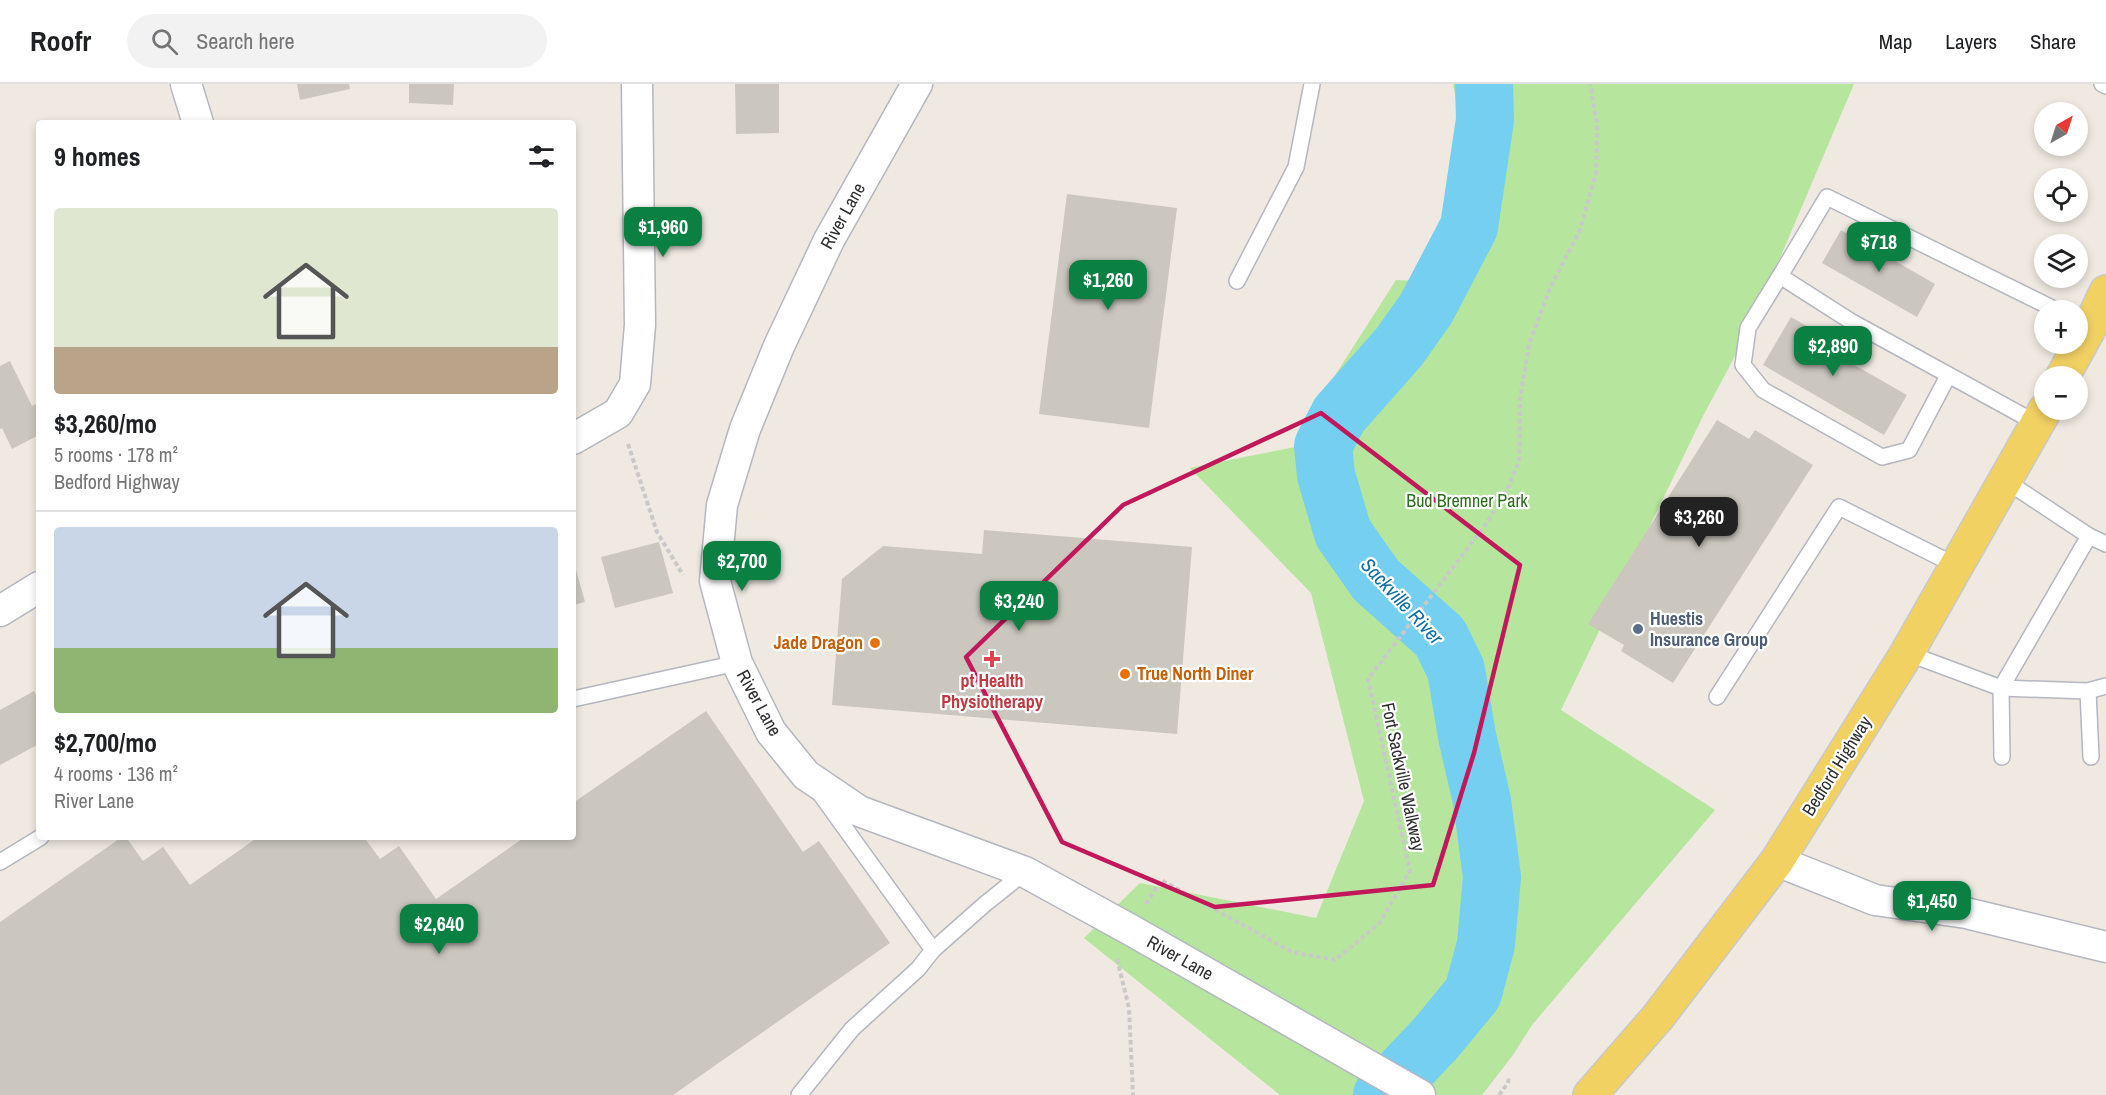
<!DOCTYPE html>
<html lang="en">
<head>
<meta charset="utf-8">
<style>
  body { margin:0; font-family:"Archivo Narrow",sans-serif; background:#f2f2f2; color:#202124; height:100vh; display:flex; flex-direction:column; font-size:22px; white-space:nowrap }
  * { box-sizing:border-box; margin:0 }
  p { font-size:20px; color:#757577 }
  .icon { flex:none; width:33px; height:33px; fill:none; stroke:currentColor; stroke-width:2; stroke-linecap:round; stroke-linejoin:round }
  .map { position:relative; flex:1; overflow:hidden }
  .panel { position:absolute; left:36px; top:36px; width:540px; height:720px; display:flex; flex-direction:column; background:#fff; border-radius:6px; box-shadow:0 3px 9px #0003 }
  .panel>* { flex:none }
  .needle { width:39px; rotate:39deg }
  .controls { position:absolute; left:2034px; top:18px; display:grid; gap:12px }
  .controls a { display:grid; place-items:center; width:54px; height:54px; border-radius:50%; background:#fff; box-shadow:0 3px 9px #0003; font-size:30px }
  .price { position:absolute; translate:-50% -51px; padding:0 14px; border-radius:12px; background:#0b8043; color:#fff; font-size:20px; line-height:39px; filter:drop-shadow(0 2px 3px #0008) }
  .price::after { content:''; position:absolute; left:50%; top:36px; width:18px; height:14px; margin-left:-9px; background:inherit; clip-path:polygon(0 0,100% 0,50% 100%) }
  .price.active { background:#222; color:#fff }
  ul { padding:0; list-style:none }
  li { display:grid; align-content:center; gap:12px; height:318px; padding:0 18px }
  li+li { border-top:2px solid #e0e0e0 }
  li span { display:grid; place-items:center; height:186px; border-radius:6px; color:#555 }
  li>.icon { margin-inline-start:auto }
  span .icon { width:108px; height:108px; fill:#fffc; stroke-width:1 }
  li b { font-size:26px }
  h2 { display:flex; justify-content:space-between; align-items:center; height:72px; padding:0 18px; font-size:26px }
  header { display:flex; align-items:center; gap:36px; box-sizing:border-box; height:84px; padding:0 30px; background:#fff; border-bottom:2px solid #e0e0e0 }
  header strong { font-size:28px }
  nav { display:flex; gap:33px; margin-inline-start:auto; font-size:21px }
  .search { width:420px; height:54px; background:#f2f2f2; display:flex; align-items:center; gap:15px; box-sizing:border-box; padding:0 21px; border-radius:33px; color:#757577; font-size:22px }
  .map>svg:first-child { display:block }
  .green { fill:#b6e59e }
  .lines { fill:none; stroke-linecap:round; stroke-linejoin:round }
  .river { stroke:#75cff0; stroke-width:58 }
  .building { fill:#cbc7bf }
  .service-casing { stroke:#b4b7c1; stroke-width:18 }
  .minor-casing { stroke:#b4b7c1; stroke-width:33 }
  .primary-casing { stroke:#c9c9c9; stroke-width:36 }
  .path { stroke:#c9c9c9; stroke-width:4; stroke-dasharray:4.5 3; stroke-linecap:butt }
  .service { stroke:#fff; stroke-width:15 }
  .minor { stroke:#fff; stroke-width:30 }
  .primary { stroke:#f2d163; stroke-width:33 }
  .marked { fill:none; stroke:#c2185b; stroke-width:4.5; stroke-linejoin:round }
  .service-dot { fill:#5c6f8a; stroke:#fff; stroke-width:2 }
  .food-dot { fill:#e8710a; stroke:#fff; stroke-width:2 }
  .health-dot { fill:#e0444e; stroke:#fff; stroke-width:2 }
  .labels { text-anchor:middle; stroke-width:4.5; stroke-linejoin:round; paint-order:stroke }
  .street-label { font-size:18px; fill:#2e2e2e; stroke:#fff }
  .park-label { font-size:18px; fill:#2c6e1b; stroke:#fff }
  .service-label { font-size:18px; font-weight:bold; fill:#4e5e75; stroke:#fff; text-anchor:start }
  .food-label { font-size:18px; font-weight:bold; fill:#c56008; stroke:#fff; text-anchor:end }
  .health-label { font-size:18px; font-weight:bold; fill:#be3a42; stroke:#fff }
  .water-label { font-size:20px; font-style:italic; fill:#0d6fa3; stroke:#fff }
</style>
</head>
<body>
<header>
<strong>Roofr</strong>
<div class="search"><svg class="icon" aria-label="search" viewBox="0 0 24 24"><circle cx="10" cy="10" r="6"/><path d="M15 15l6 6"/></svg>Search here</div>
<nav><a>Map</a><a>Layers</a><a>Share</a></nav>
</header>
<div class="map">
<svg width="2106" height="1011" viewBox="0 0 2106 1011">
  <rect width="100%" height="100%" fill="#efe9e1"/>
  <path class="green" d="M1453 0H1854L1752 240 1702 334 1561 626 1715 726 1532 941 1513 971 1482 1011H1280L1084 854 1140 799 1316 834 1364 717 1311 509 1190 384 1295 363 1332 296 1396 196 1445 198 1458 147 1460 38Z"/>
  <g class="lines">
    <path class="river" d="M1382 1011 1436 954 1473 909 1486 860 1492 793 1482 717 1467 652 1456 586 1440 553 1376 496 1343 449 1326 391 1323 362 1339 331 1399 263 1426 225 1469 143 1485 36 1484 0"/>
  </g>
  <g class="building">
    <path d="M297 0H349L350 5 300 16Z"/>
    <path d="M409 0H454L453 21 409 19Z"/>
    <path d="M735 0H779V49L736 50Z"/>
    <path d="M1067 110 1177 124 1149 344 1039 330Z"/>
    <path d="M1841 146 1935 200 1917 233 1822 179Z"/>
    <path d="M1791 233 1835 258 1830 267 1907 311 1884 351 1763 281Z"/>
    <path d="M10 277 32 322 39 319V351L12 365 2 344 0 345V282Z"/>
    <path d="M1717 336 1749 355 1755 346 1813 381 1673 599 1621 567 1624 561 1588 540Z"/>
    <path d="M984 446 1192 463 1177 650 832 621 842 495 883 462 982 470Z"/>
    <path d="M659 458 673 509 615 524 601 473Z"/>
    <path d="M573 475 585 518 573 521Z"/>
    <path d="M34 607 39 617V660L0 681V626Z"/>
    <path d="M706 627 803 768 819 757 890 859 673 1011H0V838L122 753H126L143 777 163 763 190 801 258 753H364L380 775 399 762 436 815 525 753H573V719Z"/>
  </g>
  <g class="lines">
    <defs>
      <g id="service">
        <path d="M2102 0 2106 2"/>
        <path d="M1780 192 1748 244 1743 281 1763 306 1882 373 1909 366 1948 292"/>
        <path d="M1237 197 1296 83 1312 0"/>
        <path d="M2038 340 1852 238 1780 192 1827 113 2056 226"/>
        <path d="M2006 397 2089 452 2106 460"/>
        <path d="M1907 569 2001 604 2088 607 2106 602"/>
        <path d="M2088 607 2091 673"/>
        <path d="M1717 613 1839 423 1957 482"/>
        <path d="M573 615 737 579"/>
        <path d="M2002 673 2001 604 2089 452"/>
        <path d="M821 711 933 866"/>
        <path d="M0 778 41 753"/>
        <path d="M799 1011 852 945 918 885 933 866 985 820 1025 788"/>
      </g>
      <g id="minor">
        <path d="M186 0 198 39"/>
        <path d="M917 0 829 156 779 262 745 345 722 421 715 497 737 579 771 648 806 691 859 727 1025 788 1129 845 1420 1011"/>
        <path d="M573 355 618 329 635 300 640 241 637 0"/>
        <path d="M0 527 39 503"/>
        <path d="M1777 777 1875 816 1966 829 2106 863"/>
      </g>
      <g id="primary">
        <path d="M2063 292 2090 243 2106 208"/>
        <path d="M1590 1011 1658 933 1777 777 1907 569 2045 326"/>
      </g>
    </defs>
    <use href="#service" class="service-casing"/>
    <use href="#minor" class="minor-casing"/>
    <use href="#primary" class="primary-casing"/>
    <g class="path">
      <path d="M628 360 657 448 683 491"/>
      <path d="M1146 820 1161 796 1292 868 1335 876 1379 840 1410 787 1368 595 1483 444 1505 411 1519 377 1520 315 1529 260 1550 204 1580 146 1596 89 1597 40 1590 0"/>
      <path d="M1117 875 1129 924 1133 1011"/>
      <path d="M1499 1011 1508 999 1509 992"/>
    </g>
    <use href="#service" class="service"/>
    <use href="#minor" class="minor"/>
    <use href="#primary" class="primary"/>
  </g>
  <path class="marked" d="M1321 329 1520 481 1474 669 1433 801 1215 823 1062 758 966 573 1123 421Z"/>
  <circle class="service-dot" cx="1638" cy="545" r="6"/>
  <g class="food-dot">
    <circle cx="875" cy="559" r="6"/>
    <circle cx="1125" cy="590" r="6"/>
  </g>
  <path class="health-dot" d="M989 566h6v6h6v6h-6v6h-6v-6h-6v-6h6z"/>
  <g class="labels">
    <g class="street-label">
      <text transform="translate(843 132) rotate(-61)" y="6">River Lane</text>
      <text transform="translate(759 619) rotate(61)" y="6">River Lane</text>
      <text transform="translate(1837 682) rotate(-58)" y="6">Bedford Highway</text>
      <text transform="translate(1403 693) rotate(78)" y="6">Fort Sackville Walkway</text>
      <text transform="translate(1180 874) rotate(29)" y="6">River Lane</text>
    </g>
    <g class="park-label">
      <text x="1467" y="423">Bud Bremner Park</text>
    </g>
    <g class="service-label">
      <text x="1650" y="541">Huestis<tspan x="1650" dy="21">Insurance Group</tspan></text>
    </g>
    <g class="food-label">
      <text x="863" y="565">Jade Dragon</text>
      <text x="1137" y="596" text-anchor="start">True North Diner</text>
    </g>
    <g class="health-label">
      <text x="992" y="603">pt Health<tspan x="992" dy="21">Physiotherapy</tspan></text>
    </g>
    <g class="water-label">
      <text transform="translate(1402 517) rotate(47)" y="7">Sackville River</text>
    </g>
  </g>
</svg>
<div class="controls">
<a><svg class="needle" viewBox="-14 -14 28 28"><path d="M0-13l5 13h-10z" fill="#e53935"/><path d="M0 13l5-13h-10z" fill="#757577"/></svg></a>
<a><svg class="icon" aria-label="locate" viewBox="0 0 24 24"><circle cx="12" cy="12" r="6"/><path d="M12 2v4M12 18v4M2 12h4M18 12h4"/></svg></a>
<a><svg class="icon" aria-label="layers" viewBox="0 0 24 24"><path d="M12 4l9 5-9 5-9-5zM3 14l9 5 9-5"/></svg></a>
<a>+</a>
<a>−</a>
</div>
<b class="price" style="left:663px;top:174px">$1,960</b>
<b class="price" style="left:1879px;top:189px">$718</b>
<b class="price" style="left:1108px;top:227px">$1,260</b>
<b class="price" style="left:1833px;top:293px">$2,890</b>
<b class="price active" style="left:1699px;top:464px">$3,260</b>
<b class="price" style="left:742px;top:508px">$2,700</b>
<b class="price" style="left:1019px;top:548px">$3,240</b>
<b class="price" style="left:1932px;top:848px">$1,450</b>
<b class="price" style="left:439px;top:871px">$2,640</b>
<section class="panel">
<h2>9 homes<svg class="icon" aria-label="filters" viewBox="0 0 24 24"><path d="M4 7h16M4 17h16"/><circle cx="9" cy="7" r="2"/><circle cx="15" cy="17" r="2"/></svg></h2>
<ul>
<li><span style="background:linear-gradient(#dfe7d0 75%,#b9a48a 0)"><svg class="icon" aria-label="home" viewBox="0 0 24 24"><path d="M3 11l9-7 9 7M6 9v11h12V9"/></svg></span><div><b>$3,260/mo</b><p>5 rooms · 178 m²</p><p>Bedford Highway</p></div></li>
<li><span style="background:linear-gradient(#c9d6e8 65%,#8fb573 0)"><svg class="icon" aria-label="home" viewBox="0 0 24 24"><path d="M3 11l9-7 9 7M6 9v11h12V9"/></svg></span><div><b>$2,700/mo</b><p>4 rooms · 136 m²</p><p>River Lane</p></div></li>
</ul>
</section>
</div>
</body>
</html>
